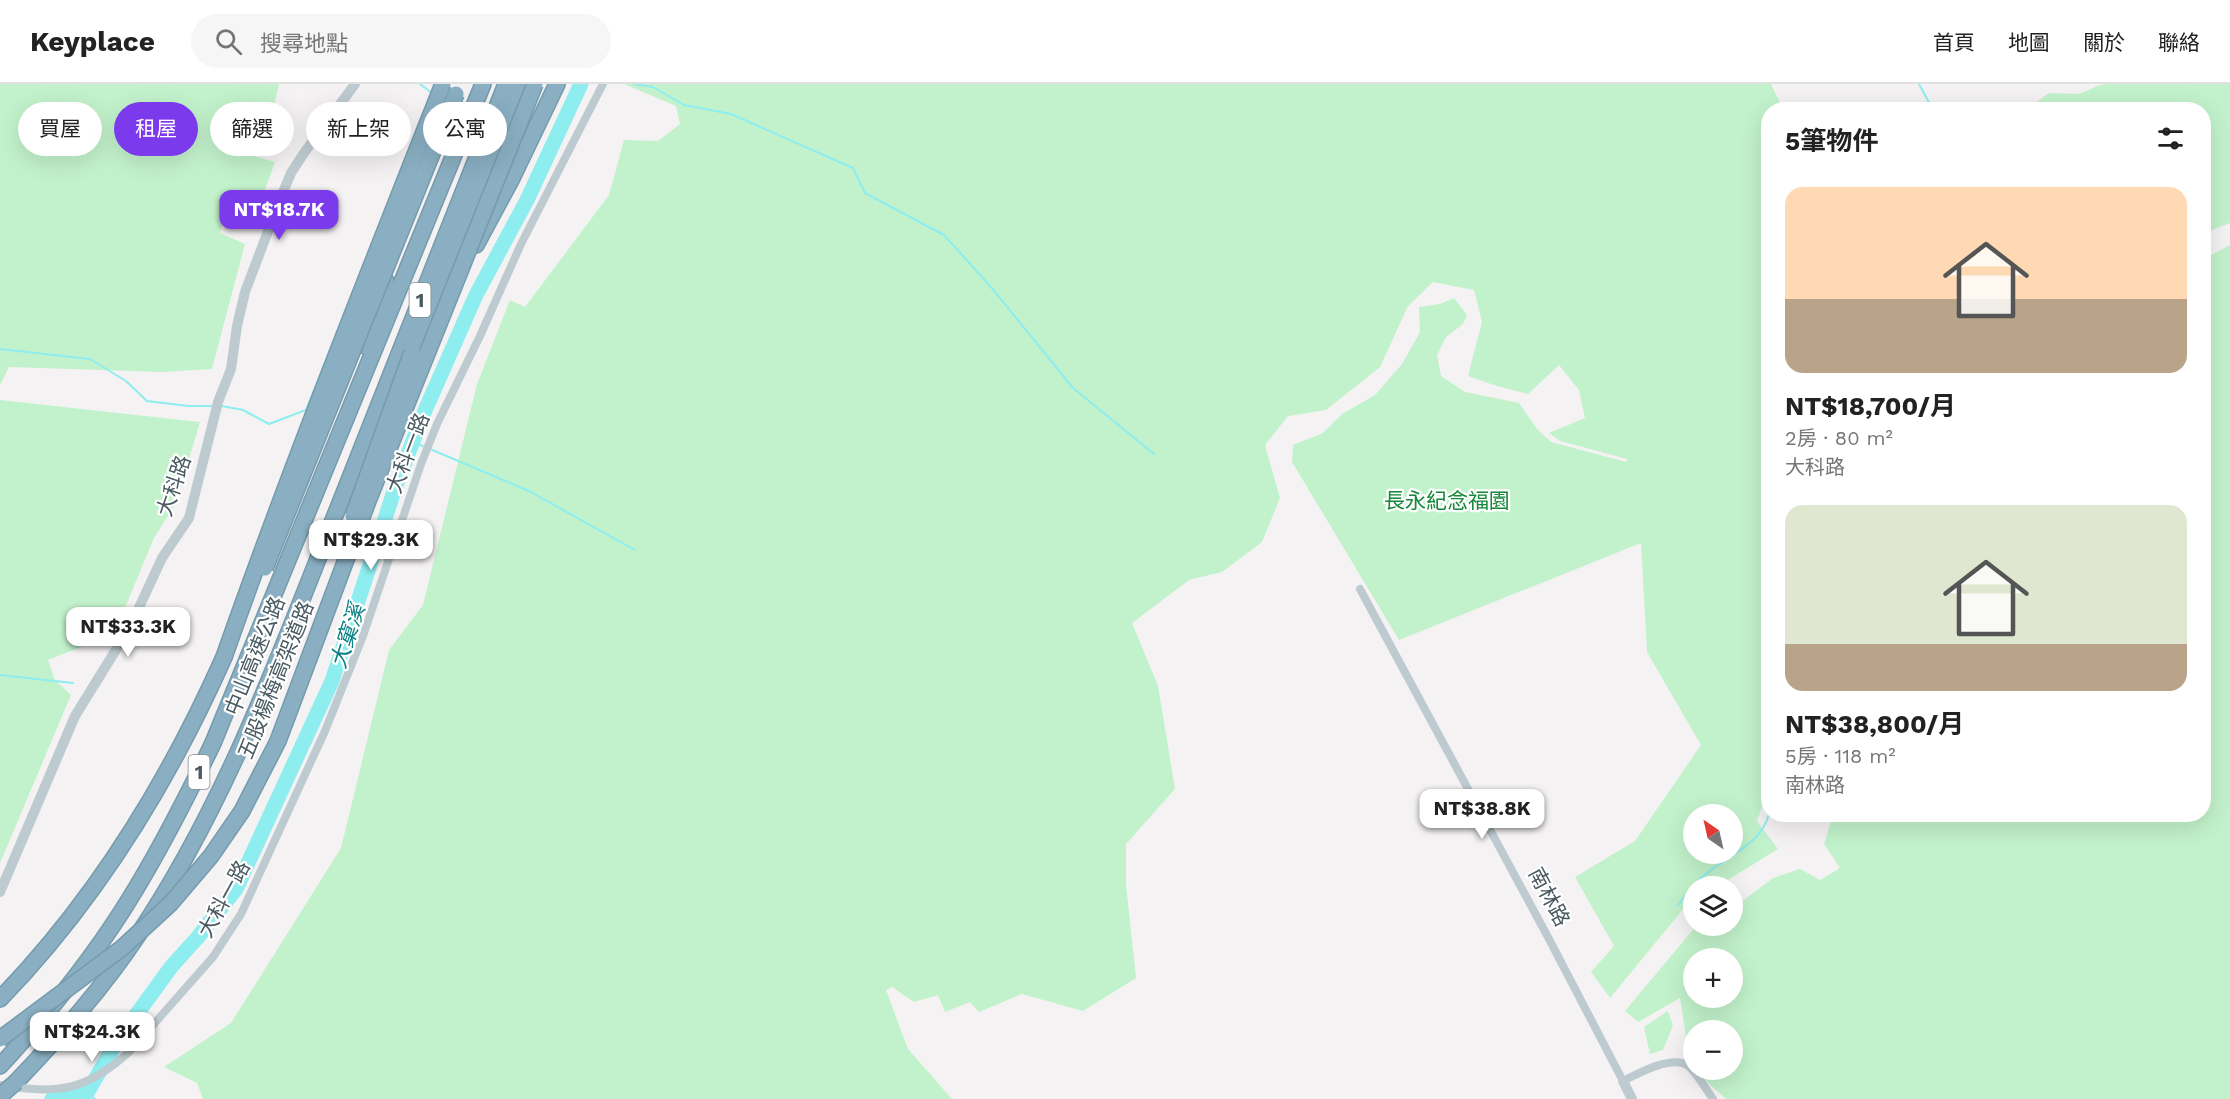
<!DOCTYPE html>
<html lang="zh-TW">
<head>
<meta charset="utf-8">
<style>
  body { margin:0; font-family:"Work Sans","Noto Sans TC",sans-serif; background:#f6f6f6; color:#222; height:100vh; display:flex; flex-direction:column; font-size:22px; white-space:nowrap }
  * { box-sizing:border-box; margin:0 }
  p { font-size:20px; color:#767676 }
  .icon { flex:none; width:33px; height:33px; fill:none; stroke:currentColor; stroke-width:2; stroke-linecap:round; stroke-linejoin:round }
  .map { position:relative; flex:1; overflow:hidden }
  .drawer { position:absolute; left:1761px; top:18px; width:450px; height:720px; display:flex; flex-direction:column; background:#fff; border-radius:24px; box-shadow:0 6px 24px #0002 }
  .drawer>* { flex:none }
  .banner { position:absolute; left:18px; top:18px; width:570px; height:54px; display:flex; gap:12px }
  .needle { width:39px; rotate:326deg }
  .tools { position:absolute; left:1683px; top:720px; display:grid; gap:12px }
  .tools a { display:grid; place-items:center; width:60px; height:60px; border-radius:50%; background:#fff; box-shadow:0 6px 24px #0002; font-size:30px }
  .price { position:absolute; translate:-50% -51px; padding:0 14px; border-radius:12px; background:#fff; color:#222; font-size:20px; line-height:39px; filter:drop-shadow(0 2px 3px #0008) }
  .price::after { content:''; position:absolute; left:50%; top:36px; width:18px; height:14px; margin-left:-9px; background:inherit; clip-path:polygon(0 0,100% 0,50% 100%) }
  .price.selected { background:#7c3aed; color:#fff }
  ul { padding:0; list-style:none }
  li { display:grid; align-content:center; gap:12px; height:318px; padding:0 24px }
  li span { display:grid; place-items:center; height:186px; border-radius:18px; color:#555 }
  li>.icon { margin-inline-start:auto }
  span .icon { width:108px; height:108px; fill:#fffc; stroke-width:1 }
  li b { font-size:26px }
  h2 { display:flex; justify-content:space-between; align-items:center; height:72px; padding:0 24px; font-size:26px }
  .chip { padding:0 21px; border-radius:27px; background:#fff; box-shadow:0 6px 24px #0002; font-size:21px; line-height:54px }
  .chip.selected { background:#7c3aed; color:#fff }
  header { display:flex; align-items:center; gap:36px; box-sizing:border-box; height:84px; padding:0 30px; background:#fff; border-bottom:2px solid #e0e0e0 }
  header strong { font-size:28px }
  nav { display:flex; gap:33px; margin-inline-start:auto; font-size:21px }
  .search { width:420px; height:54px; background:#f6f6f6; display:flex; align-items:center; gap:15px; box-sizing:border-box; padding:0 21px; border-radius:33px; color:#767676; font-size:22px }
  .map>svg:first-child { display:block }
  .green { fill:#c2f2cb; fill-rule:evenodd }
  .lines { fill:none; stroke-linecap:round; stroke-linejoin:round }
  .stream { stroke:#8eedef; stroke-width:2 }
  .river { stroke:#8eedef; stroke-width:15 }
  .motorway-casing { stroke:#759bad; stroke-width:18 }
  .minor { stroke:#bdcacf; stroke-width:8 }
  .tertiary { stroke:#bdcacf; stroke-width:10 }
  .motorway { stroke:#8aafc2; stroke-width:15 }
  .motorway-bridge-casing { stroke:#759bad; stroke-width:18; stroke-linecap:butt }
  .motorway-bridge { stroke:#8aafc2; stroke-width:15 }
  .labels { text-anchor:middle; stroke-width:4.5; stroke-linejoin:round; paint-order:stroke }
  .shield { fill:#fff; stroke:#808c90; stroke-width:1.5 }
  .shield-label { font-size:20px; font-weight:bold; fill:#495a61 }
  .street-label { font-size:21px; fill:#495a61; stroke:#fff }
  .park-label { font-size:21px; fill:#158739; stroke:#fff }
  .water-label { font-size:22px; font-style:italic; fill:#0b8184; stroke:#fff }
</style>
</head>
<body>
<header>
<strong>Keyplace</strong>
<div class="search"><svg class="icon" aria-label="search" viewBox="0 0 24 24"><circle cx="10" cy="10" r="6"/><path d="M15 15l6 6"/></svg>搜尋地點</div>
<nav><a>首頁</a><a>地圖</a><a>關於</a><a>聯絡</a></nav>
</header>
<div class="map">
<svg width="2230" height="1015" viewBox="0 0 2230 1015">
  <rect width="100%" height="100%" fill="#f5f2f3"/>
  <g class="green">
    <path d="M0 0H279L274 22 252 25 233 66 275 78 258 125 227 123 220 149 245 160 212 285 162 288 9 283 0 301Z"/>
    <path d="M624 0H1771L1783 25 1768 26V707L1757 737 1778 765 1718 802H1694L1693 818 1684 824 1610 914 1591 888 1614 862 1575 793 1635 757 1701 661 1647 568 1641 459 1399 556 1292 378 1293 361 1323 349 1342 330 1375 311 1402 280 1420 248 1419 223 1440 220 1454 214 1467 231 1463 240 1446 253 1437 271 1441 292 1465 308 1519 319 1537 345 1551 358 1627 378V375L1560 357 1549 349 1585 334 1579 306 1559 281 1528 310 1494 301 1468 292 1482 238 1474 206 1433 198 1408 222 1380 283 1326 326 1288 332 1265 361 1280 414 1262 458 1222 488 1189 496 1132 539 1158 602 1175 705 1126 760V801L1136 894 1083 927 1022 910 979 928 970 918 945 928 938 911 914 918 892 903 886 906 908 965 952 1015H203L197 999 164 983 231 939 341 764 389 566 423 521 477 300 510 216 525 223 609 111 624 56 658 57 680 40 676 22ZM1732 730V770H1694V730Z"/>
    <path d="M2108 0H2230V139L2204 149V26H2043L2037 18 2049 9 2079 10 2100 1Z"/>
    <path d="M2230 161V1015H1726L1694 986H1732V946H1694V985L1691 983 1680 914 1638 938 1625 927 1696 842H1732L1733 824 1773 794 1800 785 1820 796 1840 784 1824 760 1833 731 2204 730V175ZM1694 874H1732V914H1694Z"/>
    <path d="M0 316 200 338 176 419 154 454 114 550 48 576 55 596 71 611 0 779Z"/>
    <path d="M1668 927 1673 941 1663 966 1650 970 1644 943Z"/>
  </g>
  <g class="lines">
    <g class="stream">
      <path d="M420 0 432 9"/>
      <path d="M634 0 653 3 684 21 731 30 853 84 865 109 944 151 991 203 1073 304 1154 370"/>
      <path d="M1919 0 1933 26"/>
      <path d="M0 265 90 275 126 297 147 317 188 322H213"/>
      <path d="M222 322 243 326 269 340 306 326 337 249"/>
      <path d="M413 358 425 363"/>
      <path d="M430 365 529 407 635 466"/>
      <path d="M0 591 73 599"/>
      <path d="M1678 821C1685 812 1692 802 1700 795 1722 774 1761 762 1769 730"/>
      <path d="M87 1009 95 1015"/>
    </g>
    <path class="river" d="M52 1015 87 1009 118 956 171 883 198 853 236 805 332 597 395 404 423 331 476 211 527 116 581 0"/>
    <defs>
      <g id="motorway">
        <path d="M476 161 511 96 557 0"/>
        <path d="M367 263 386 197"/>
        <path d="M412 268 518 0"/>
        <path d="M0 915C96 816 168 699 224 573"/>
        <path d="M0 982C47 931 92 876 129 816 160 766 187 713 213 659L483 0"/>
        <path d="M16 998C60 952 102 905 138 851 226 720 280 570 338 424 394 282 450 141 506 0"/>
      </g>
    </defs>
    <use href="#motorway" class="motorway-casing"/>
    <g class="minor">
      <path d="M1360 505 1549 855 1623 997C1637 990 1671 971 1687 981 1695 986 1707 1007 1713 1015"/>
      <path d="M0 1001C56 1011 87 1007 130 967L213 873 241 830 325 647 363 552 421 380 437 340 480 252 521 160 603 0"/>
    </g>
    <g class="tertiary">
      <path d="M0 808 75 632 130 543 162 474 189 434 218 318 231 285 237 242 245 208 281 113 291 89 304 69 355 0"/>
      <path d="M1623 997 1632 1015"/>
    </g>
    <use href="#motorway" class="motorway"/>
    <defs>
      <g id="motorway-bridge">
        <path d="M353 432 412 268"/>
        <path d="M265 484 456 10"/>
        <path d="M224 573C292 380 368 190 443 0"/>
        <path d="M0 955 122 864 171 819 211 772 242 727 278 657 368 417 535 0"/>
        <path d="M0 1012 16 998"/>
      </g>
    </defs>
    <use href="#motorway-bridge" class="motorway-bridge-casing"/>
    <use href="#motorway-bridge" class="motorway-bridge"/>
  </g>
  <g class="labels">
    <g class="shield">
      <rect x="409.5" y="199" width="21" height="34" rx="4.5"/>
      <rect x="188.5" y="671" width="21" height="34" rx="4.5"/>
    </g>
    <g class="shield-label">
      <text x="420" y="223">1</text>
      <text x="199" y="695">1</text>
    </g>
    <g class="street-label">
      <text transform="translate(408 369) rotate(-69)" y="7">大科一路</text>
      <text transform="translate(174 402) rotate(-71)" y="7">大科路</text>
      <text transform="translate(255 572) rotate(-68)" y="7">中山高速公路</text>
      <text transform="translate(276 596) rotate(-68)" y="7">五股楊梅高架道路</text>
      <text transform="translate(1549 813) rotate(62)" y="7">南林路</text>
      <text transform="translate(224 815) rotate(-61)" y="7">大科一路</text>
    </g>
    <g class="park-label">
      <text x="1447" y="424">長永紀念福園</text>
    </g>
    <g class="water-label">
      <text transform="translate(347 552) rotate(-72)" y="8">大窠溪</text>
    </g>
  </g>
</svg>
<div class="tools">
<a><svg class="needle" viewBox="-14 -14 28 28"><path d="M0-13l5 13h-10z" fill="#e53935"/><path d="M0 13l5-13h-10z" fill="#767676"/></svg></a>
<a><svg class="icon" aria-label="layers" viewBox="0 0 24 24"><path d="M12 4l9 5-9 5-9-5zM3 14l9 5 9-5"/></svg></a>
<a>+</a>
<a>−</a>
</div>
<b class="price selected" style="left:279px;top:157px">NT$18.7K</b>
<b class="price" style="left:371px;top:487px">NT$29.3K</b>
<b class="price" style="left:128px;top:574px">NT$33.3K</b>
<b class="price" style="left:1482px;top:756px">NT$38.8K</b>
<b class="price" style="left:92px;top:979px">NT$24.3K</b>
<div class="banner">
<a class="chip">買屋</a>
<a class="chip selected">租屋</a>
<a class="chip">篩選</a>
<a class="chip">新上架</a>
<a class="chip">公寓</a>
</div>
<section class="drawer">
<h2>5筆物件<svg class="icon" aria-label="filters" viewBox="0 0 24 24"><path d="M4 7h16M4 17h16"/><circle cx="9" cy="7" r="2"/><circle cx="15" cy="17" r="2"/></svg></h2>
<ul>
<li><span style="background:linear-gradient(#ffd9b3 60%,#b9a48a 0)"><svg class="icon" aria-label="home" viewBox="0 0 24 24"><path d="M3 11l9-7 9 7M6 9v11h12V9"/></svg></span><div><b>NT$18,700/月</b><p>2房 · 80 m²</p><p>大科路</p></div></li>
<li><span style="background:linear-gradient(#dfe7d0 75%,#b9a48a 0)"><svg class="icon" aria-label="home" viewBox="0 0 24 24"><path d="M3 11l9-7 9 7M6 9v11h12V9"/></svg></span><div><b>NT$38,800/月</b><p>5房 · 118 m²</p><p>南林路</p></div></li>
</ul>
</section>
</div>
</body>
</html>
